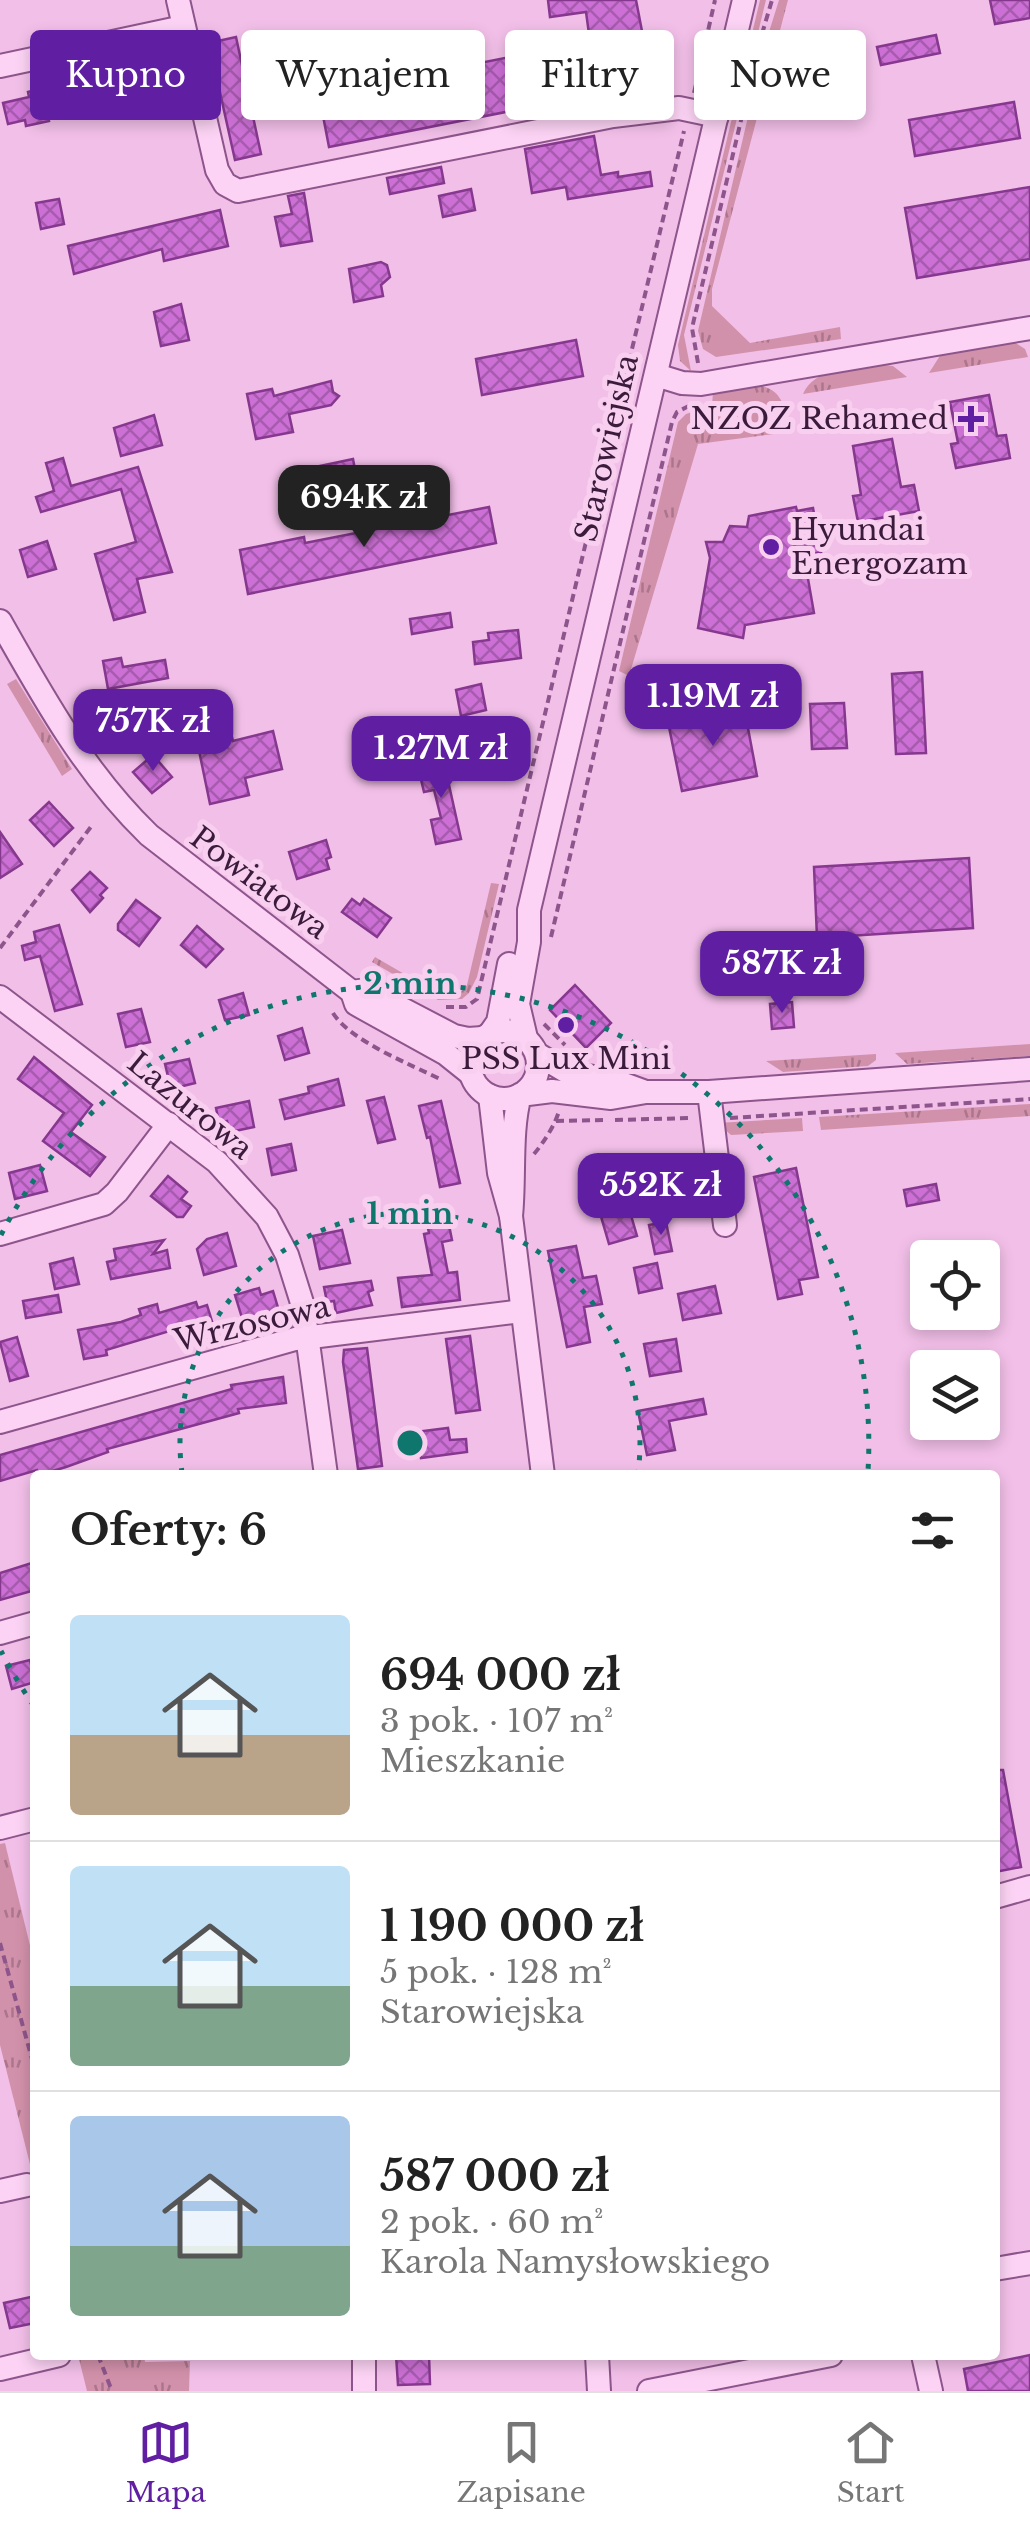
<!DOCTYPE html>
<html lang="pl">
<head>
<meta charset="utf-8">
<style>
  body { margin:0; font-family:"Libre Baskerville",serif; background:#f2f2f2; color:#222; height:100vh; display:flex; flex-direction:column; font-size:38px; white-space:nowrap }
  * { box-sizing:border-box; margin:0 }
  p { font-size:32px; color:#767676 }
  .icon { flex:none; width:55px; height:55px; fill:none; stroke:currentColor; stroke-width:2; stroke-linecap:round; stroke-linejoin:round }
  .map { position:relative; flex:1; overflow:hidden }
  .sheet { position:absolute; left:30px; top:1470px; width:970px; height:890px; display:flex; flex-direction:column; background:#fff; border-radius:10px; box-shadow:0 5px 15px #0003 }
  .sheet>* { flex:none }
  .banner { position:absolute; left:30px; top:30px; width:970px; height:90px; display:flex; gap:20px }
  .fabs { position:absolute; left:910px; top:1240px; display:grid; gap:20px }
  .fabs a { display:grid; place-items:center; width:90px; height:90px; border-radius:10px; background:#fff; box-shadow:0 5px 15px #0003; font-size:50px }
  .price { position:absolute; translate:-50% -85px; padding:0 22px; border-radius:20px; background:#601ea3; color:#fff; font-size:32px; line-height:65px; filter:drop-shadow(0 2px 5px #0008) }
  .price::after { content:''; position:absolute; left:50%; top:60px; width:30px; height:22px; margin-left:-15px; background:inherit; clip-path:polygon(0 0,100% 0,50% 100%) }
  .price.on { background:#222; color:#fff }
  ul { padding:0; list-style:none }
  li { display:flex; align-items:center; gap:30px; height:250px; padding:0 40px }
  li+li { border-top:2px solid #e0e0e0 }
  li span { display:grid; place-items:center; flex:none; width:280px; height:200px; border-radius:10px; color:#555 }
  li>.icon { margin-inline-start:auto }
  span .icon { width:120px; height:120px; fill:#fffc; stroke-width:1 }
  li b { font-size:42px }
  h2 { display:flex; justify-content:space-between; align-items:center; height:120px; padding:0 40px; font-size:42px }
  .tag { padding:0 35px; border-radius:10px; background:#fff; box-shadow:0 5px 15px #0003; font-size:35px; line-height:90px }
  .tag.on { background:#601ea3; color:#fff }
  .tabs { display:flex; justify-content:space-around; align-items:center; height:140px; border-top:2px solid #e0e0e0; background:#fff; font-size:28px; color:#767676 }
  .tabs a { display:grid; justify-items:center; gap:5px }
  .tabs .on { color:#601ea3 }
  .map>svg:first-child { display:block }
  .grass { fill:url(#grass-tufts) }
  .building { fill:url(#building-cross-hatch); stroke:#86388f; stroke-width:2.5 }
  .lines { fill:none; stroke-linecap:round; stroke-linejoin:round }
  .minor-casing { stroke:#8d558b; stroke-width:26 }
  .path { stroke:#8d558b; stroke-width:4; stroke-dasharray:8 5; stroke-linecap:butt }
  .minor { stroke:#fcd3f4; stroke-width:22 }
  .ring { fill:none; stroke:#0f766e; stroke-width:5; stroke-dasharray:5 10 }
  .poi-dot { fill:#601ea3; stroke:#f9cff0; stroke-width:4 }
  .labels { text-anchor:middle; stroke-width:10; stroke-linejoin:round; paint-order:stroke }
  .poi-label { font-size:30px; fill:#3a1b3b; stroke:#f9cff0; text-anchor:end }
  .street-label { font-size:30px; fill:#3a1b3b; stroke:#f9cff0 }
  .centre { fill:#0f766e; stroke:#f9cff0; stroke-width:5 }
  .ring-label { font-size:30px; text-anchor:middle; font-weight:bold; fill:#0f766e; stroke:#f9cff0; stroke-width:10; stroke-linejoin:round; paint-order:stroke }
</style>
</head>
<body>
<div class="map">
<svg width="1030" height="2391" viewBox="0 0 1030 2391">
  <defs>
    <pattern id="grass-tufts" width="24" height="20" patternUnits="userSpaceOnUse" patternTransform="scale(2.5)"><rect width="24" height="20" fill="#d291aa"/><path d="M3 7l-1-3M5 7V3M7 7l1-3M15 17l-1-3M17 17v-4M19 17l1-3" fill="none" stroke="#ab768c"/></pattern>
    <pattern id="building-cross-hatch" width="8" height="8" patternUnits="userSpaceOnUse" patternTransform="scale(2.5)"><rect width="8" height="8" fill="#cc70d5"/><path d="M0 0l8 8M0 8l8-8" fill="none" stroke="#a75bae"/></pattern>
  </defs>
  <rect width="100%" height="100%" fill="#f2bfe8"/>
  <g class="grass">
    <path d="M760 0H766L684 335 691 371 680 361 678 345Z"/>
    <path d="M779 0H788L712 289V306L750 343 840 327 841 339 716 357 703 349 698 331 764 48Z"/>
    <path d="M1014 342 1025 349 1028 357 929 373 941 354Z"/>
    <path d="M876 364 893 366 907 377 803 394C814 368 851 369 876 364Z"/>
    <path d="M757 385C784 389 785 409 789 432L698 444 629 676 619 671 678 422 686 414 712 406 713 392Z"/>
    <path d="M16 679 72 769 62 776 7 684Z"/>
    <path d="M491 883 499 884 477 977 469 993 462 999 438 1000 372 962 375 957 437 993C450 997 459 997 467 985Z"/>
    <path d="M1030 1044V1056L907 1064 895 1053Z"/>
    <path d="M876 1054V1060L868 1066 783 1072 766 1061Z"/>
    <path d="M1030 1104V1116L821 1130 819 1117Z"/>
    <path d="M802 1118 803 1131 731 1135 717 1123Z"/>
    <path d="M5 1843 35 1966V2184L0 2045V1844Z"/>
    <path d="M78 2355H144L145 2362 190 2361 189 2391H87Z"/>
  </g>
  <g class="building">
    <path d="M548 0H636L652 83 329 147 319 95 590 41 586 12 550 17Z"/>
    <path d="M990 0H1030V18L995 24Z"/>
    <path d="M936 35 940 53 881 65 877 47Z"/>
    <path d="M236 37 261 154 235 160 209 43Z"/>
    <path d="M105 83 110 108 84 114 82 107 48 115 49 121 26 126 25 120 8 124 3 103 29 97 28 92 51 86 53 95Z"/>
    <path d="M1014 102 1020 138 915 156 909 120Z"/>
    <path d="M594 136 601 175 618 172V177L650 172 652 186 568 199 566 187 532 193 525 149Z"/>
    <path d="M441 167 444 183 390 194 387 178Z"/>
    <path d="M1030 187V259L917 278 905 208Z"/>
    <path d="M471 189 475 210 443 217 439 196Z"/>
    <path d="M304 193 312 241 281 246 275 217 292 214 288 196Z"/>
    <path d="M59 199 64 224 41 229 36 203Z"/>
    <path d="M220 210 228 246 164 261 162 249 74 274 68 246Z"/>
    <path d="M381 262 387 265 390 277 381 285 383 296 354 302 349 269Z"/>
    <path d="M181 304 189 340 161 346 154 312Z"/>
    <path d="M576 340 583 376 482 395 476 359Z"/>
    <path d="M331 381 333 392 339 396 331 405 289 414 293 432 256 439 247 394 272 389 274 396Z"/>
    <path d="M989 395 997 436 1006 435 1010 458 956 468 951 444 958 443 950 402Z"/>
    <path d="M154 415 162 445 121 456 114 428Z"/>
    <path d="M892 439 901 487 914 485 919 511 858 522 853 496 861 495 853 446Z"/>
    <path d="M63 458 71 486 138 467 172 572 137 579 145 612 114 620 95 554 136 542 121 489 41 512 36 497 54 491 46 463Z"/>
    <path d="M353 459 358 486 306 496 301 470Z"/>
    <path d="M489 507 496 543 248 594 240 550 304 537 305 543Z"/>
    <path d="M796 507 797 511 813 508 821 552 804 556 814 613 745 625 743 638 698 628 710 558 706 542H723L730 526 747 527 749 516Z"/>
    <path d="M47 541 56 569 28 577 20 550Z"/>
    <path d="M450 613 452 627 412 634 410 619Z"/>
    <path d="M518 630 521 658 475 664 473 642 489 640 488 633Z"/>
    <path d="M121 658 123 667 165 660 168 678 108 689 103 661Z"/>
    <path d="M922 672 926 753 896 754 892 674Z"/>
    <path d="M481 684 486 710 461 716 456 690Z"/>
    <path d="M107 697 116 729 99 734 90 702Z"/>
    <path d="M844 703 847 748 812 749 810 704Z"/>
    <path d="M744 707 757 776 682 791 668 722Z"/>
    <path d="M230 729 233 741 273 731 282 769 245 778 249 795 210 804 196 736Z"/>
    <path d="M153 755 172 777 152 793 133 772Z"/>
    <path d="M443 758 461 839 436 844 431 820 441 818 434 790 424 792 418 767Z"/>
    <path d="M49 802 73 828 54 846 30 820Z"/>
    <path d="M0 832 22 864 0 878Z"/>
    <path d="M326 840 331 857 326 859 329 869 297 879 289 852Z"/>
    <path d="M969 858 973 928 817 938 814 867Z"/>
    <path d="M90 872 107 888 100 895 103 898 90 912 72 890Z"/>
    <path d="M352 899 360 905 364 899 391 918 377 937 342 912Z"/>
    <path d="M136 900 160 918 139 946 118 930V924Z"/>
    <path d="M59 925 82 1004 55 1011 40 956 25 960 22 946 36 942 34 932Z"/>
    <path d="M197 926 223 949 206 967 181 945Z"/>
    <path d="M575 985 611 1023 586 1048 550 1010Z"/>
    <path d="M243 993 249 1015 225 1020 219 1000Z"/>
    <path d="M792 1002 794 1027 772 1029 770 1004Z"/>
    <path d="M141 1009 150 1042 126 1047 118 1014Z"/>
    <path d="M302 1028 309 1053 285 1060 278 1036Z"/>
    <path d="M34 1057 92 1105 71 1132 105 1157 90 1176 43 1141 64 1113 18 1079Z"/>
    <path d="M189 1059 195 1083 171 1089 165 1064Z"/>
    <path d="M338 1079 344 1105 285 1119 280 1100 309 1093 308 1087Z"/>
    <path d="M384 1097 395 1139 378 1143 367 1101Z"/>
    <path d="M249 1101 254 1127 230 1132 227 1121 219 1123 216 1108Z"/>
    <path d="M441 1101 460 1183 440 1187 430 1137 427 1138 419 1106Z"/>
    <path d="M291 1144 296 1170 272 1175 267 1149Z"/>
    <path d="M40 1165 47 1191 15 1199 9 1173Z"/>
    <path d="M796 1168 818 1277 799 1280 802 1294 778 1299 754 1177Z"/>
    <path d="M168 1176 187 1192 181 1199 191 1206 183 1217H177L151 1196Z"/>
    <path d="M610 1184 619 1208 628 1205 637 1236 609 1244 593 1189Z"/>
    <path d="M936 1184 939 1200 907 1206 904 1190Z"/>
    <path d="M447 1215 452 1240 442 1242 448 1273 457 1272 460 1300 402 1307 398 1278 432 1275 424 1234 429 1233 426 1219Z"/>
    <path d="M666 1222 672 1251 655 1254 649 1225Z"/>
    <path d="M342 1230 350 1263 320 1269 313 1236Z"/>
    <path d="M227 1233 236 1266 204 1275 197 1249 207 1239Z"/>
    <path d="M164 1240 153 1254 167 1250 170 1268 111 1279 107 1262 116 1260 114 1249Z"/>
    <path d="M576 1246 583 1278 596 1276 602 1304 584 1307 590 1342 567 1347 548 1251Z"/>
    <path d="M73 1258 79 1284 55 1289 50 1264Z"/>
    <path d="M657 1263 662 1288 639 1293 634 1268Z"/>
    <path d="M371 1281 373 1290 368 1292 372 1305 336 1313 334 1301 327 1302 324 1287Z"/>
    <path d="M715 1286 721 1313 683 1320 678 1294Z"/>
    <path d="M259 1288 261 1295 273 1291 279 1311 243 1321 235 1295Z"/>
    <path d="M58 1295 61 1312 26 1318 23 1301Z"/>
    <path d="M196 1302 198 1308 207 1305 214 1328 189 1336 186 1326 106 1350 107 1355 84 1359 78 1330 121 1322 141 1315 139 1309 157 1304 159 1313Z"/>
    <path d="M470 1336 480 1410 456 1413 446 1339Z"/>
    <path d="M17 1337 28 1376 10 1381 0 1342Z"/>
    <path d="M676 1339 681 1371 650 1376 644 1344Z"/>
    <path d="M367 1348 382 1466 358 1469 343 1362 344 1350Z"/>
    <path d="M283 1377 286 1403 238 1409 239 1413 107 1449 108 1452 66 1467 39 1475 37 1470 0 1481V1455L232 1389 231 1385Z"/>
    <path d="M703 1399 706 1414 669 1421 675 1450 647 1455 638 1411Z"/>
    <path d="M448 1428 450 1440 466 1439 467 1452 421 1458 419 1444 425 1443 423 1431Z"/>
    <path d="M35 1562V1590L0 1600V1573Z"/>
    <path d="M30 1660 35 1682 12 1689 6 1666Z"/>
    <path d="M995 1770H1003L1021 1867 995 1872Z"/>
    <path d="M35 2296V2323L10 2328 4 2303Z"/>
    <path d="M396 2355H429L430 2384 398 2385Z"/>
    <path d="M1030 2355V2391H968L964 2369Z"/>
  </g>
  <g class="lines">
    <defs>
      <g id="minor">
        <path d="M178 0 217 170 225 184 238 191 613 116 679 108 717 116"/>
        <path d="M0 66 183 27"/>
        <path d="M656 375 682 383 701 384 1030 328"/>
        <path d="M0 621C44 699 85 773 149 835L352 992 356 1004 446 1054 471 1074"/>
        <path d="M352 992 366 990 454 1036 468 1039 483 1038"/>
        <path d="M0 997 217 1162 267 1217 287 1255 303 1306 326 1475"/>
        <circle cx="504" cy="1065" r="34"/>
        <path d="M491 1032 498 1022 509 964"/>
        <path d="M526 1038 518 1004 529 942V910L744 0"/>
        <path d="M537 1054 569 1073 613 1080 643 1091"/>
        <path d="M709 1092 725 1225"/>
        <path d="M490 1096 499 1173 511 1216 543 1475"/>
        <path d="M511 1216C515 1177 510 1131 520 1095L552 1091 611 1098 646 1092H709L1030 1069"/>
        <path d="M0 1234 104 1204 117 1192 169 1124"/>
        <path d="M0 1422 295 1339 522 1311"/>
        <path d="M0 1633 35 1623"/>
        <path d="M0 1828 35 1819"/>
        <path d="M995 1897 1030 1887"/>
        <path d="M0 2191 27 2185"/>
        <path d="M995 2269 1030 2263"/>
        <path d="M597 2355 599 2391"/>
        <path d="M923 2355 931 2391"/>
        <path d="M0 2369 59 2355"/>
        <path d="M364 2391V2355"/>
        <path d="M649 2391 831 2355"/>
      </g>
    </defs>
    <use href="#minor" class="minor-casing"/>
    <g class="path">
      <path d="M694 93 715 0"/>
      <path d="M698 363 692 328 759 44 772 0"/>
      <path d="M551 937 672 422 677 412 691 405"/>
      <path d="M0 948 93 824"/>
      <path d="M446 1007H466L477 999 684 131"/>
      <path d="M333 1013C350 1041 412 1065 442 1080"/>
      <path d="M544 1024 565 1045"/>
      <path d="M730 1118 1030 1099"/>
      <path d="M615 1120 691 1118"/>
      <path d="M556 1121 606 1120"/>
      <path d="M534 1154C544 1142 555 1125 559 1111"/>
      <path d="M0 1943 35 2070"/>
      <path d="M98 2355 112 2391"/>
    </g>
    <use href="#minor" class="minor"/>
  </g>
  <g class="ring">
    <path d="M182 1473A230 230 0 1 1 638 1473"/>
    <path d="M34 1706A459 459 0 0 1 1 1651M1 1235A459 459 0 0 1 868 1471"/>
  </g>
  <g class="poi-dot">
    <path d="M966 404h10v10h10v10h-10v10h-10v-10h-10v-10h10z"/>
    <circle cx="771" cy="547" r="10"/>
    <circle cx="566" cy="1025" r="10"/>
  </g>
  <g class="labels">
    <g class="poi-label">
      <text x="948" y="429">NZOZ Rehamed</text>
      <text x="791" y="540" text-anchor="start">Hyundai<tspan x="791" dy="34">Energozam</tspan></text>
      <text x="566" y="1069" text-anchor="middle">PSS Lux Mini</text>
    </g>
    <g class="street-label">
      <text transform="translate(607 448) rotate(-77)" y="10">Starowiejska</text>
      <text transform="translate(259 883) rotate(37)" y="10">Powiatowa</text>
      <text transform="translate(190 1106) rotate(39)" y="10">Lazurowa</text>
      <text transform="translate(252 1324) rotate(-13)" y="10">Wrzosowa</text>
    </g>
  </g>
  <circle cx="410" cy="1443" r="15" class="centre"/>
  <g class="ring-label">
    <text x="410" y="994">2 min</text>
    <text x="410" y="1224">1 min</text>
  </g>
</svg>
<div class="fabs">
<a><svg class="icon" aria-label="locate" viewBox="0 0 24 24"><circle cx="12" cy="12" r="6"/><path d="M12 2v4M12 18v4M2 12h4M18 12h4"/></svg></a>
<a><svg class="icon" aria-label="layers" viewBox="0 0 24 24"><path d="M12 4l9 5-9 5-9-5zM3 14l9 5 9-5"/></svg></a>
</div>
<b class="price on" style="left:364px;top:550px">694K zł</b>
<b class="price" style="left:713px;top:749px">1.19M zł</b>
<b class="price" style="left:153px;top:774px">757K zł</b>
<b class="price" style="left:441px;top:801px">1.27M zł</b>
<b class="price" style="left:782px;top:1016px">587K zł</b>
<b class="price" style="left:661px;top:1238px">552K zł</b>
<div class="banner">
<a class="tag on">Kupno</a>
<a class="tag">Wynajem</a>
<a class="tag">Filtry</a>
<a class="tag">Nowe</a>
</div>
<section class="sheet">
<h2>Oferty: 6<svg class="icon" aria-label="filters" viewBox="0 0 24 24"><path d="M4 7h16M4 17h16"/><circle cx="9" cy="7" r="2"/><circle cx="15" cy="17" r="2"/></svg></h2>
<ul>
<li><span style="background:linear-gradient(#bfe0f5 60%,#b9a48a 0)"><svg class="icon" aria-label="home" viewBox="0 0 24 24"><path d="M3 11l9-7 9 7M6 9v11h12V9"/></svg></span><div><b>694 000 zł</b><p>3 pok. · 107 m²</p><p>Mieszkanie</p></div></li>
<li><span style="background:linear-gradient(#bfe0f5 60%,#7fa58c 0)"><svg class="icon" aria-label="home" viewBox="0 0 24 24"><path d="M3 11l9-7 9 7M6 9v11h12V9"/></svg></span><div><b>1 190 000 zł</b><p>5 pok. · 128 m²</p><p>Starowiejska</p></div></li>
<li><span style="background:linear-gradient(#a9c7e8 65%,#7fa58c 0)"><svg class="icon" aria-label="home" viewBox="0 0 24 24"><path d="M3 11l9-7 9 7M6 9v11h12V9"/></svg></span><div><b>587 000 zł</b><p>2 pok. · 60 m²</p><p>Karola Namysłowskiego</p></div></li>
</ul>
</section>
</div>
<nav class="tabs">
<a class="on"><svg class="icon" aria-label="map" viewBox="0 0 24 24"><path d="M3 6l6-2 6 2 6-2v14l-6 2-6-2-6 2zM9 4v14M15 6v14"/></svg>Mapa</a>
<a><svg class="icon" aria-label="saved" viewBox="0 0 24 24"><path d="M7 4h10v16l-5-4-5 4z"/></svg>Zapisane</a>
<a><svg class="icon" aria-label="home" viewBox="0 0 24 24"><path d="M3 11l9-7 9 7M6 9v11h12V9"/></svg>Start</a>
</nav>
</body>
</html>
